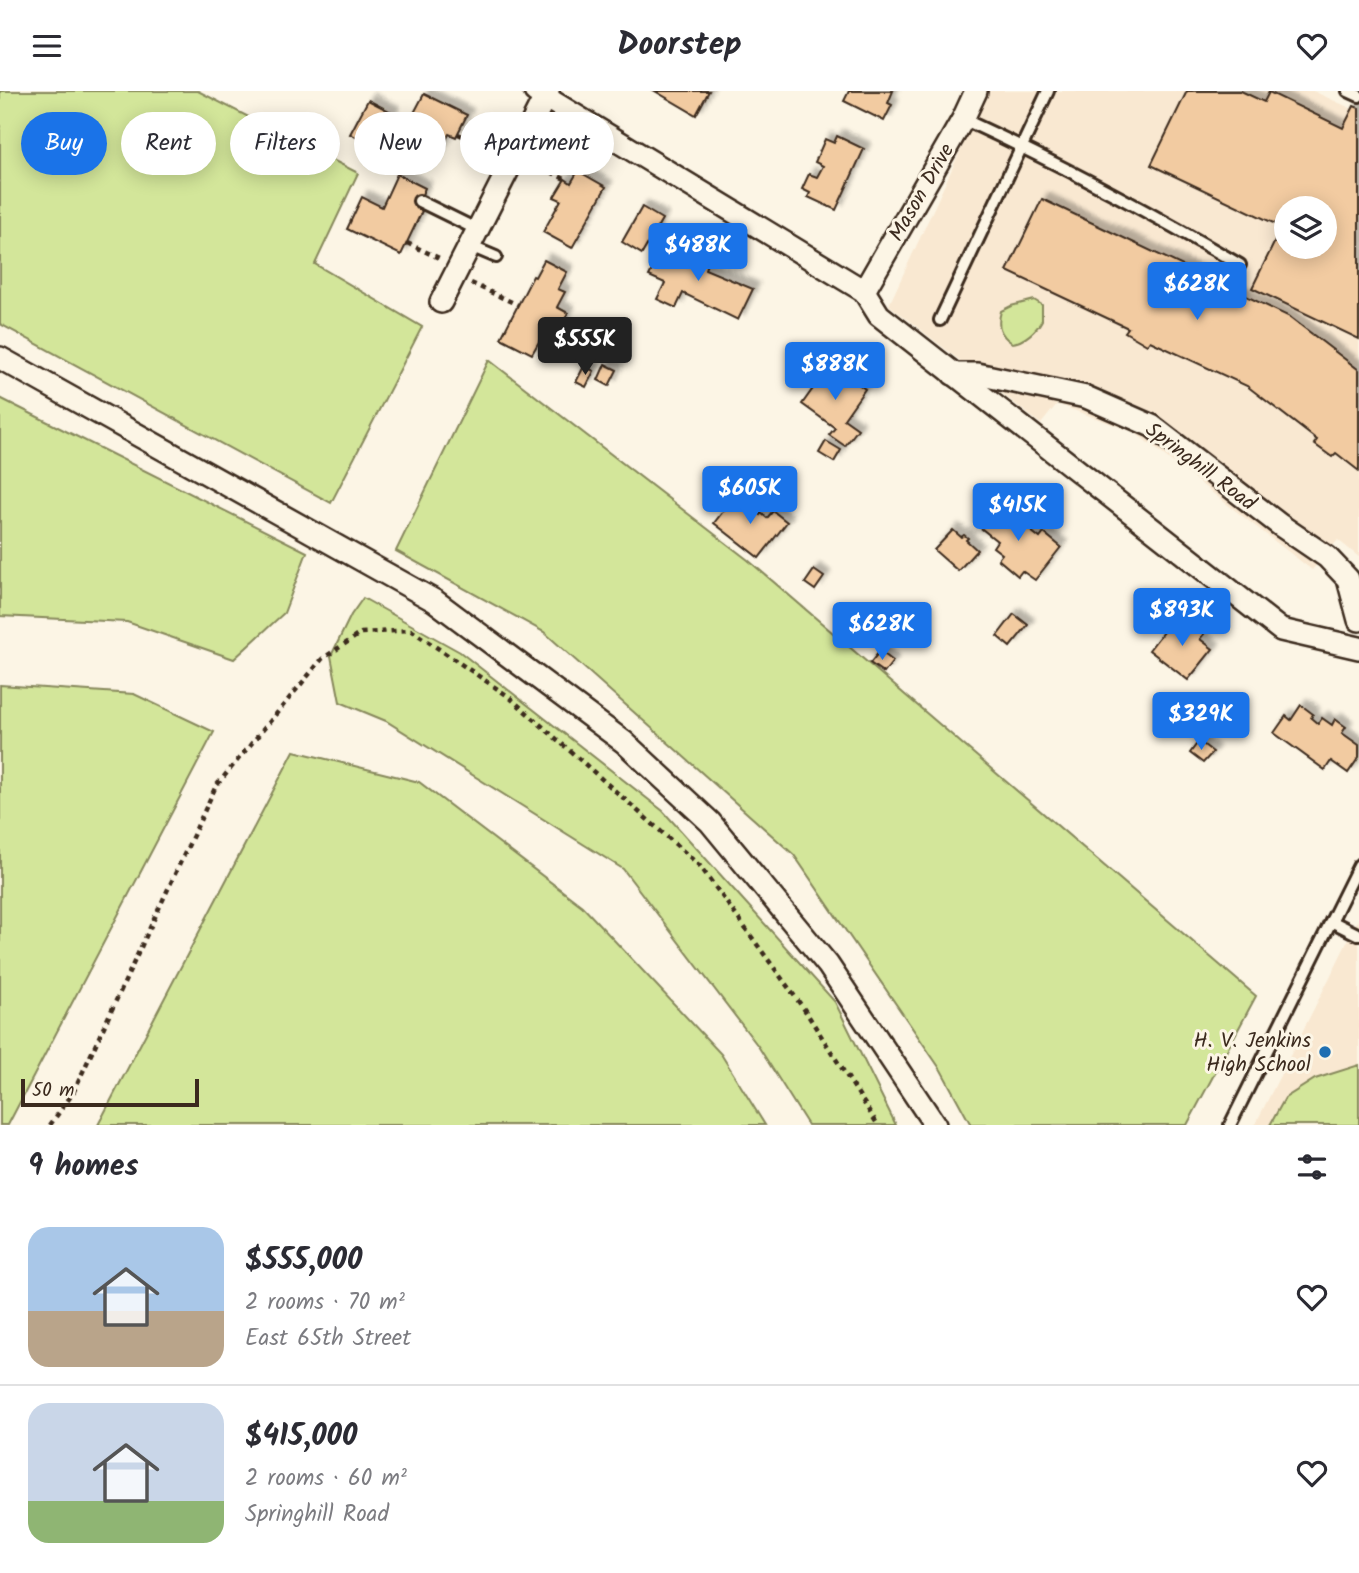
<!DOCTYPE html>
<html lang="en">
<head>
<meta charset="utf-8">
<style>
  body { margin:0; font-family:Kalam,sans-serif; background:#f7f7f7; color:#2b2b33; height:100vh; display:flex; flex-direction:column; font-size:26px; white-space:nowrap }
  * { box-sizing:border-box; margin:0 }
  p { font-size:23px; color:#7c7c81 }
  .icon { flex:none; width:38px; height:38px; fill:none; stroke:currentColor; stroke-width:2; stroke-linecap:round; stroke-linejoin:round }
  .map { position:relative; height:1034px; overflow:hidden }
  .details { display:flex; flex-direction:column; background:#fff; flex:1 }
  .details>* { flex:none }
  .top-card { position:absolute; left:21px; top:21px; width:700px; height:63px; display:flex; gap:14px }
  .controls { position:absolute; left:1274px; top:105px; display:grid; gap:14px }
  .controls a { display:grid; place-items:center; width:63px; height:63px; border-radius:50%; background:#fff; box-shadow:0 4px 18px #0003; font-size:35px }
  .scale { position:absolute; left:21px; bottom:18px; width:178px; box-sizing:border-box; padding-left:7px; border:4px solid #3b2a1e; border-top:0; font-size:19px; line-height:24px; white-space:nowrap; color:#3b2a1e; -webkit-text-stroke:5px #fcf5e5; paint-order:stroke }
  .price { position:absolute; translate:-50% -60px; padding:0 16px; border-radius:7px; background:#1a73e8; color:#fff; font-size:23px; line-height:46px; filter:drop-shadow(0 2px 4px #0008) }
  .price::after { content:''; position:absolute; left:50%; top:42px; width:21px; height:16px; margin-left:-10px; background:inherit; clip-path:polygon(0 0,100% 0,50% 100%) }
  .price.on { background:#222; color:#fff }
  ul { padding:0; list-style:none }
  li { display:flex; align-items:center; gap:21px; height:175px; padding:0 28px }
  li+li { border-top:2px solid #e1e1e2 }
  li span { display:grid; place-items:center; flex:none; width:196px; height:140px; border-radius:21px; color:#555 }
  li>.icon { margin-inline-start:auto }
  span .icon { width:84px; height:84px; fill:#fffc; stroke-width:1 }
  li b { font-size:30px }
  h2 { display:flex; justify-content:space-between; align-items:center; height:84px; padding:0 28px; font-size:30px }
  .pill { padding:0 24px; border-radius:32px; background:#fff; box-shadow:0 4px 18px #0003; font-size:24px; line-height:63px }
  .pill.on { background:#1a73e8; color:#fff }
  header { display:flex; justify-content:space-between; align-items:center; height:91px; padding:0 28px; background:#fff; font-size:32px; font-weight:700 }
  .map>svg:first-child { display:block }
  .built { fill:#f9e8d1; fill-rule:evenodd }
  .green { fill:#d3e69a; stroke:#87885c; stroke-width:2 }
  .building { fill:#f2cba1; stroke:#3b2a1e; stroke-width:2; fill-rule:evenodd; filter:url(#shadow) }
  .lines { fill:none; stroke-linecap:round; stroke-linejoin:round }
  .service-casing { stroke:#3b2a1e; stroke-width:16 }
  .minor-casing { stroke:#3b2a1e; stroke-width:26 }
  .path { stroke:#3b2a1e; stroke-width:4.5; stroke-dasharray:5 5; stroke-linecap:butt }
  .service { stroke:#fcf5e5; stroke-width:10 }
  .minor { stroke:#fcf5e5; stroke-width:21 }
  .poi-dot { fill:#1f6fb2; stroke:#fcf5e5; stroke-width:2.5 }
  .labels { text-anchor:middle; stroke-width:6; stroke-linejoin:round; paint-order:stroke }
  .street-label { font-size:21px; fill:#3b2a1e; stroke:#fcf5e5 }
  .poi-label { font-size:21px; fill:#3b2a1e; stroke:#fcf5e5; text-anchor:end }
</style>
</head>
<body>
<header><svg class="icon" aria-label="menu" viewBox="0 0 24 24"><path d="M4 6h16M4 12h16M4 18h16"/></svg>Doorstep<svg class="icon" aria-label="heart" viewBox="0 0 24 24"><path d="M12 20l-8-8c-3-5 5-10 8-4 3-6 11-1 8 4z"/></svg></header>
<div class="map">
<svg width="1359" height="1034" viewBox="0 0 1359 1034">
  <defs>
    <filter id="shadow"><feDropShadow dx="6" dy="-6" stdDeviation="2" flood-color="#0004"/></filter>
  </defs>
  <rect width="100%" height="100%" fill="#fcf5e5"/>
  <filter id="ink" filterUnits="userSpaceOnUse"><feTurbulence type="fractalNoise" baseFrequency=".0143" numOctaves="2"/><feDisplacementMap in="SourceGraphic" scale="14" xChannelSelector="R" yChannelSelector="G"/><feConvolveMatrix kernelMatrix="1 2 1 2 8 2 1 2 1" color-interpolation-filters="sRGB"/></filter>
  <g filter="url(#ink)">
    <g class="built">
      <path d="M988 0H1313L1359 21V466L1338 449 1312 479 1134 341 1057 313 1041 333 889 214ZM1286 117H1325V156H1286Z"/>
      <path d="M1359 827V1034H1255L1329 888Z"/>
    </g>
    <g class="green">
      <path d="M0 0H198L358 82 315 173 422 236 331 412 0 233Z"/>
      <path d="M1034 209 1042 214V229C1037 239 1024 251 1012 252 999 243 997 234 1001 220L1011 215Z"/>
      <path d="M489 269 748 469 1256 905 1187 1034H971L941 979 794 764 544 541 396 460Z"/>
      <path d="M0 307 307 461 284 522 234 568 127 531 0 525Z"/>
      <path d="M363 507 460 561 663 720 835 911 896 1034H808L758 955 623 778 386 630 340 611 331 565 351 524Z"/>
      <path d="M0 594 134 603 214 641 8 1034H0Z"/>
      <path d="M294 660 419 691 582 815 721 963 765 1034H98Z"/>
      <path d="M1359 974V1034H1270L1285 1007 1315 988Z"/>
    </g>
    <g class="building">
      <path d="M655 0H709L696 24Z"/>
      <path d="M849 0H893L888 12 892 14 884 30 844 10Z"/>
      <path d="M1187 0H1241L1264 11 1269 1 1343 37 1354 15 1359 17V248L1252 197 1282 136 1151 74ZM1286 117H1325V156H1286Z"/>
      <path d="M424 3 467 24 456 46 449 43 434 73 403 58 407 50 413 53 418 45 405 39Z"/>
      <path d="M368 9 393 22 376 56 350 43Z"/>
      <path d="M837 45 864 58 836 119 808 106 810 102 802 98 809 83 817 86 823 75 815 71 825 48 834 52Z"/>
      <path d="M578 80 606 96 572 157 543 141 561 109 554 106 565 88 571 92Z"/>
      <path d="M397 83 425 97 416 117 422 120 401 164 347 138 362 106 382 116Z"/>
      <path d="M1042 108 1290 226 1359 279V380L1336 362 1332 366 1314 353 1317 349 1247 295 1150 250 1147 254 1125 241 1128 237 1007 180Z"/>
      <path d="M642 116 662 128 642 163 622 151Z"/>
      <path d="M665 153 707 173 705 178 753 198 738 229 683 202 676 217 657 208 665 192 649 185Z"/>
      <path d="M544 169 567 181 558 198 565 201 557 216 568 222 560 239 549 233 532 263 501 247 533 185 535 186Z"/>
      <path d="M605 273 617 279 609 295 598 289Z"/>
      <path d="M830 274 843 283 846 279 856 286 853 289 865 298 844 328 858 338 845 355 829 344 835 337 802 313Z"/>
      <path d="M584 275 594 280 586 296 576 291Z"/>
      <path d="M826 350 841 359 834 371 819 362Z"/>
      <path d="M735 405 760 424 761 422 767 427 773 420 787 431 759 467 714 432Z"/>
      <path d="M995 412 1040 447 1044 442 1061 456 1035 489 1022 480 1018 485 998 468 1002 463 993 456 997 450 977 434Z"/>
      <path d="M953 439 961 446 964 444 968 447 966 449 977 459 958 480 934 459Z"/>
      <path d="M814 479 824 486 815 499 805 492Z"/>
      <path d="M1014 523 1028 534 1010 556 997 545Z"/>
      <path d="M1174 527 1185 536 1189 531 1204 543 1200 548 1213 558 1188 589 1149 559Z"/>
      <path d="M880 560 893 570 884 582 870 572Z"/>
      <path d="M1301 614 1313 623 1311 627 1318 633 1322 627 1332 634 1335 628 1346 636 1342 642 1359 654V666L1348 682 1331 670 1325 679 1274 642 1286 625 1291 629Z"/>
      <path d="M1199 650 1213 661 1203 672 1190 662Z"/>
    </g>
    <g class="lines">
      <defs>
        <g id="service">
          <path d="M1348 0 1359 5"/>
          <path d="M963 28C1058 72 1150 121 1240 174"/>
          <path d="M419 110 478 139"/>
          <path d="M470 155 496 166"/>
          <path d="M940 229 1048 0"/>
          <path d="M1331 830 1359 844"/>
          <path d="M1230 1034 1359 774"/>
        </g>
        <g id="minor">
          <path d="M535 0 864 200 879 224 1281 539 1359 557"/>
          <path d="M864 200 963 28 976 0"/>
          <path d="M441 211 548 0"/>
          <path d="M0 267 435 510 624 651 710 731 828 874 935 1034"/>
          <path d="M953 283H977L1086 306 1152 335 1280 434 1327 466 1348 488 1359 529"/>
        </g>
      </defs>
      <use href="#service" class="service-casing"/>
      <use href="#minor" class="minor-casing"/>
      <g class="path">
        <path d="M458 43 494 59"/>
        <path d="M533 72 565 88"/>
        <path d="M407 152 439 167"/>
        <path d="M471 192 518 214"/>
        <path d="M50 1034 73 1002 216 695 322 568 361 542 411 539 508 605 700 775 804 918 878 1034"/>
      </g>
      <use href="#service" class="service"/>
      <use href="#minor" class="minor"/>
    </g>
  </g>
  <circle class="poi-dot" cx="1325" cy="961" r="7"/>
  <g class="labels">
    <g class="street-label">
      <text transform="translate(921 101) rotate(-60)" y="7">Mason Drive</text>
      <text transform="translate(1201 375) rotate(37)" y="7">Springhill Road</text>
    </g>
    <g class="poi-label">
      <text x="1311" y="956">H. V. Jenkins<tspan x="1311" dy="24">High School</tspan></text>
    </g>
  </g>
</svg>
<div class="controls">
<a><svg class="icon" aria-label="layers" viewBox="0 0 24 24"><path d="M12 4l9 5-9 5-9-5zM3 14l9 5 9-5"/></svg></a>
</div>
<div class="scale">50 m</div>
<b class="price" style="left:698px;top:192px">$488K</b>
<b class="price" style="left:1197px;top:231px">$628K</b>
<b class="price on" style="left:585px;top:286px">$555K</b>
<b class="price" style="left:835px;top:311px">$888K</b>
<b class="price" style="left:750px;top:435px">$605K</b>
<b class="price" style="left:1018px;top:452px">$415K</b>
<b class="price" style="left:1182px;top:557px">$893K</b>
<b class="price" style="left:882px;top:571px">$628K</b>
<b class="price" style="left:1201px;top:661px">$329K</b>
<div class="top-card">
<a class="pill on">Buy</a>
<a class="pill">Rent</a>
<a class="pill">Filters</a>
<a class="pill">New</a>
<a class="pill">Apartment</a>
</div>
</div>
<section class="details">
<h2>9 homes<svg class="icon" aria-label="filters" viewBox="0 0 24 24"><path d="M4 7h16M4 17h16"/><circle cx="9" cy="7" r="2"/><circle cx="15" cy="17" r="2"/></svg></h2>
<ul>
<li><span style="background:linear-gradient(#a9c7e8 60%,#b9a48a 0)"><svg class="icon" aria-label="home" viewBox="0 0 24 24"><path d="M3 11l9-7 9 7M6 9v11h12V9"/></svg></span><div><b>$555,000</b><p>2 rooms · 70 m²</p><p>East 65th Street</p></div><svg class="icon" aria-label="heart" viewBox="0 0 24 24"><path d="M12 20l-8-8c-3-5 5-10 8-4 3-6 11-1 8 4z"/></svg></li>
<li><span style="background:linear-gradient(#c9d6e8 70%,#8fb573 0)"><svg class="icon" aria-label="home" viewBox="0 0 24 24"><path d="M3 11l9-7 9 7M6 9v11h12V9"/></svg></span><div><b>$415,000</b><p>2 rooms · 60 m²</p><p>Springhill Road</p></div><svg class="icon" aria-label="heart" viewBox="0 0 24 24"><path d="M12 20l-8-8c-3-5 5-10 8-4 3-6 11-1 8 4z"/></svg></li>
</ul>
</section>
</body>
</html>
